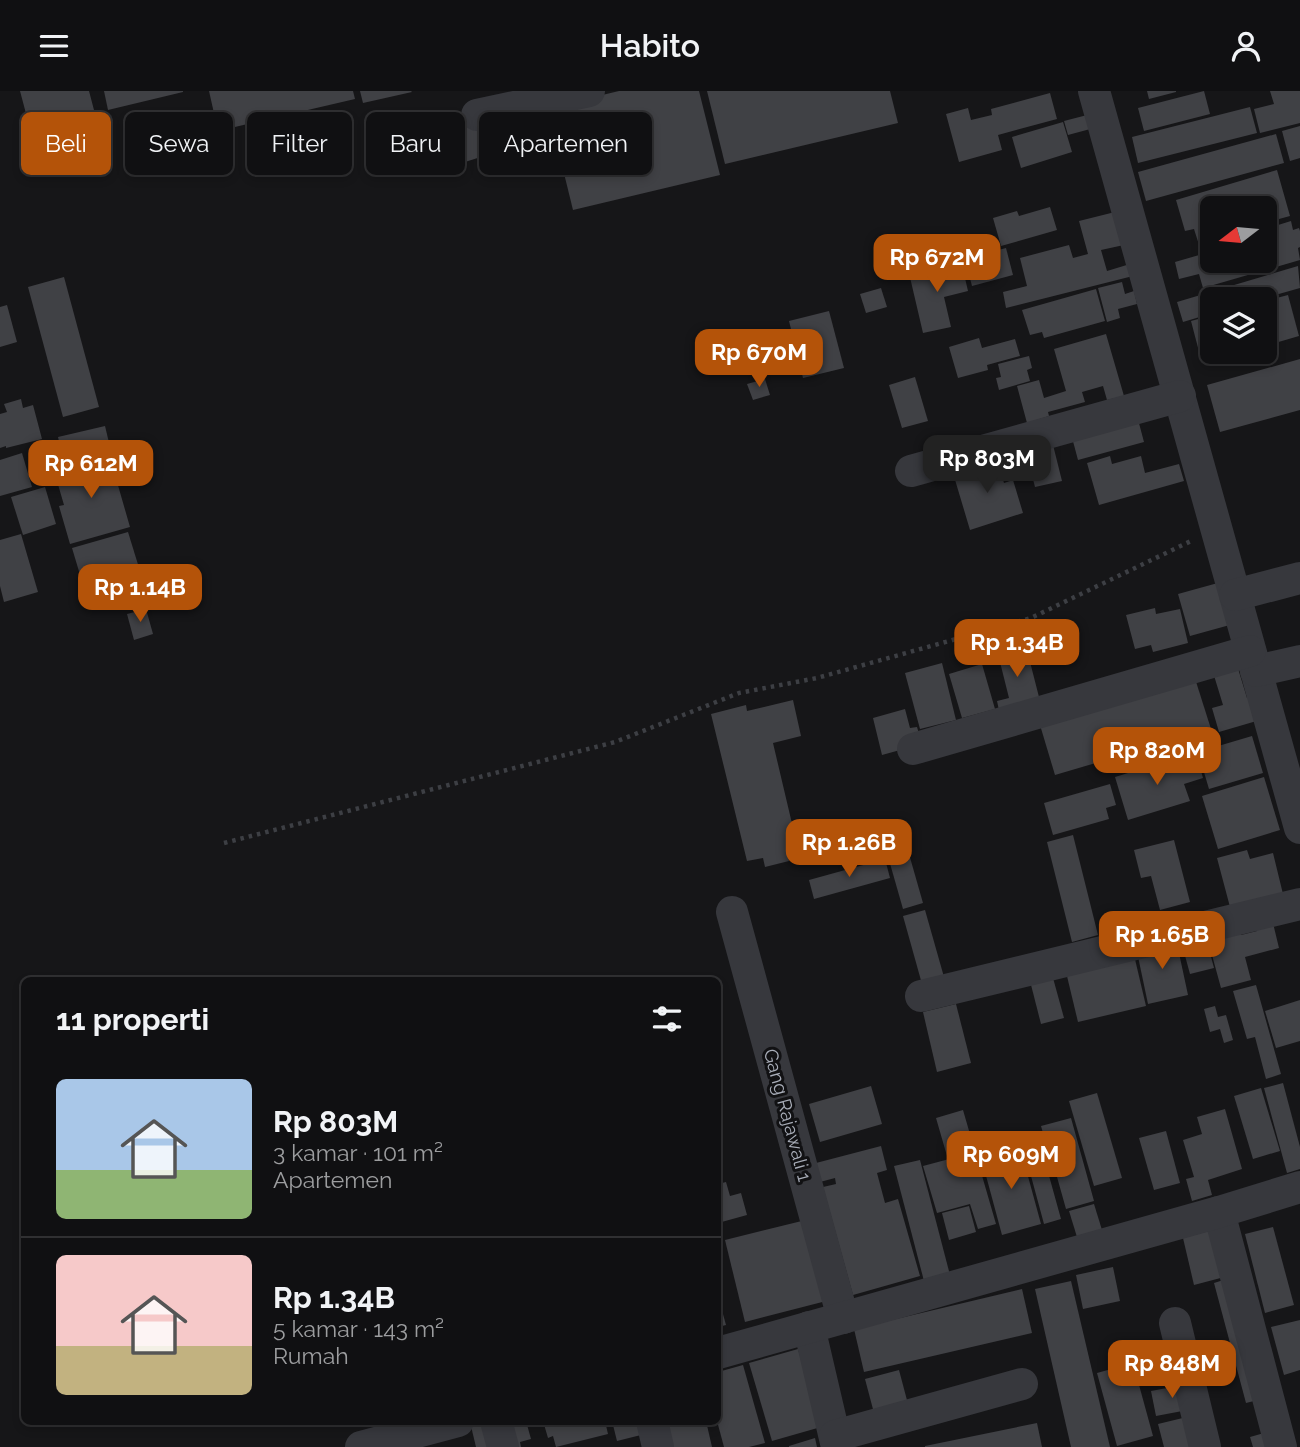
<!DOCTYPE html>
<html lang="id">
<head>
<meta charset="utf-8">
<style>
  body { margin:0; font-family:Raleway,sans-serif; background:#19191b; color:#f1f3f6; height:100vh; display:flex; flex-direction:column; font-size:26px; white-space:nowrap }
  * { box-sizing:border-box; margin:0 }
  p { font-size:23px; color:#9c9d9f }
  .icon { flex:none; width:38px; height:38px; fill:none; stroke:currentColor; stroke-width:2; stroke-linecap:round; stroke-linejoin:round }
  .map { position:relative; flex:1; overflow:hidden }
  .details { position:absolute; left:21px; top:886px; width:700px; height:448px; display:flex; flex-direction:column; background:#101012; border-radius:10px; box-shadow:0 4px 10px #0003,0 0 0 2px #303032 }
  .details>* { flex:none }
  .hud { position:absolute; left:21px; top:21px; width:700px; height:63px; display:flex; gap:14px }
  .needle { width:46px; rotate:254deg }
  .tools { position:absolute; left:1200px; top:105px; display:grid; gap:14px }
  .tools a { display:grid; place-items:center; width:77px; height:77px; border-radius:10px; background:#101012; box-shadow:0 4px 10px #0003,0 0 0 2px #303032; font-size:35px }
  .price { position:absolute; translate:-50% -60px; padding:0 16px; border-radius:14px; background:#b45309; color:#fff; font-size:23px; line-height:46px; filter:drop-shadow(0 2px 4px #0008) }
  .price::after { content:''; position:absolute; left:50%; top:42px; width:21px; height:16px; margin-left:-10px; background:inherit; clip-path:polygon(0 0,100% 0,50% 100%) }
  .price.active { background:#222; color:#fff }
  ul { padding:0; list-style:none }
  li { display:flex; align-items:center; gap:21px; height:175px; padding:0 35px }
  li+li { border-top:2px solid #303032 }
  li span { display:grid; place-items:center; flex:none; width:196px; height:140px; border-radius:10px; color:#555 }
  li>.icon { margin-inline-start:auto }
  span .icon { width:84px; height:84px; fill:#fffc; stroke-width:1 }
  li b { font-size:30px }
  h2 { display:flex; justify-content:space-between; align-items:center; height:84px; padding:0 35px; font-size:30px }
  .tag { padding:0 24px; border-radius:10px; background:#101012; box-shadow:0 4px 10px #0003,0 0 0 2px #303032; font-size:24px; line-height:63px }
  .tag.active { background:#b45309; color:#fff }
  header { display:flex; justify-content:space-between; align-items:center; height:91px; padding:0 35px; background:#101012; font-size:32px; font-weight:600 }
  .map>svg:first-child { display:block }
  .building { fill:#404145 }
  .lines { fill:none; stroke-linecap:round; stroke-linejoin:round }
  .path { stroke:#3d3f44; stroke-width:4.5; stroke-dasharray:3.5 5; stroke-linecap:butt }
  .minor { stroke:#37383d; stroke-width:32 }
  .labels { text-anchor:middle; stroke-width:6; stroke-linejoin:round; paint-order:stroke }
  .street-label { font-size:19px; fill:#a8adb8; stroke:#111113 }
</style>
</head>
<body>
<header><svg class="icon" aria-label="menu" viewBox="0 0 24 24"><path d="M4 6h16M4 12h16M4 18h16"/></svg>Habito<svg class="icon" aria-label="person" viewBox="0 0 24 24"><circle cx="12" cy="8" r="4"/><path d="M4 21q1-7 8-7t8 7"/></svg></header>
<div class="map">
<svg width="1300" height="1356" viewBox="0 0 1300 1356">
  <rect width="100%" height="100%" fill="#161618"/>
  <g class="building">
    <path d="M20 0H89L99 38 55 50 61 74 41 79Z"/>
    <path d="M104 0H183V1L108 19Z"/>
    <path d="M209 0H353L355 8 218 40Z"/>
    <path d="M360 0H411L412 1 363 12Z"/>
    <path d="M619 0H699L720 84 573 119 548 17Z"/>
    <path d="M707 0H890L898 32 725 73Z"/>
    <path d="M1147 0H1176V1L1149 8Z"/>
    <path d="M1204 0 1210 23 1144 40 1138 17Z"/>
    <path d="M1270 0H1300V32L1260 42 1254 18 1274 13Z"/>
    <path d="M1050 2 1057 28 998 44 1002 59 959 71 946 23 968 17 971 29 992 24 991 18Z"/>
    <path d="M1250 16 1257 42 1138 72 1132 46Z"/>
    <path d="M1091 23 1094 37 1068 44 1064 30Z"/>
    <path d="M476 29 487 64 443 78 432 42Z"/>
    <path d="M1063 31 1072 61 1021 77 1012 46Z"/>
    <path d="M1300 35V67L1290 70 1282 40Z"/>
    <path d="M1276 43 1284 72 1146 110 1138 81Z"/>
    <path d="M1277 79 1290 125 1265 132V117H1213V154L1200 157 1194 138 1185 140 1176 109Z"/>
    <path d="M1050 116 1057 139 1001 155 993 127 1017 120 1019 125Z"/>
    <path d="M1115 121 1124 154 1101 159 1107 180 1130 173 1133 185 1006 217 1003 201 1027 195 1020 167 1069 154 1073 167 1088 163 1079 130Z"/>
    <path d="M1291 130 1293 139 1299 137 1300 140V156L1298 157 1300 169 1203 197 1199 183 1179 188 1175 171 1213 160V170H1265V138Z"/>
    <path d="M1006 157 1013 184 972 195 965 168Z"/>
    <path d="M961 170 968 200 944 206 951 236 923 242 909 182Z"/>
    <path d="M1298 175 1300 197 1261 208H1213V222L1183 231 1177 211Z"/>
    <path d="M64 186 99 316 63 326 28 196Z"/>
    <path d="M1122 191 1125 203 1134 200 1137 213 1118 218 1120 227 1107 231 1098 197Z"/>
    <path d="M881 197 887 216 866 222 860 203Z"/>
    <path d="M1096 198 1105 230 1044 247 1042 241 1030 244 1022 219Z"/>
    <path d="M1288 204 1299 245 1265 255V210Z"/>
    <path d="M7 214 17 251 0 256V216Z"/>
    <path d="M829 220 844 277 803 287 789 230Z"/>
    <path d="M1213 224V261L1239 262 1202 272 1191 230Z"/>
    <path d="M752 238 758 261 739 266 733 244Z"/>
    <path d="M1106 243 1124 305 1107 309 1103 295 1082 301 1085 311 1048 321 1049 325 1027 332 1017 295 1039 289 1044 307 1066 300 1054 258Z"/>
    <path d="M979 247 982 257 1015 248 1020 265 987 274 988 279 958 287 949 256Z"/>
    <path d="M1029 265 1032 277 1027 279 1030 290 999 299 996 287 1001 286 998 273Z"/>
    <path d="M1300 268V319L1220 341 1207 294Z"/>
    <path d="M915 286 928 330 902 337 889 294Z"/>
    <path d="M765 288 770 304 753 309 747 293Z"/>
    <path d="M21 308 23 317 33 314 42 348 6 357V355L0 357V323L7 321 4 313Z"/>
    <path d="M1136 321 1144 351 1078 369 1070 339Z"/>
    <path d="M105 335 111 360 64 372 58 346Z"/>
    <path d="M1052 350 1062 390 1035 396 1025 357Z"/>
    <path d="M22 362 32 396 0 405V369Z"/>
    <path d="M102 364 106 379 113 377 130 436 70 453 59 415 64 414 57 390 65 388 61 375Z"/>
    <path d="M1110 365 1112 373 1141 365 1145 382 1179 373 1184 390 1099 414 1087 372Z"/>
    <path d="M997 369 1004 392 1013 389 1023 422 970 439 953 382Z"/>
    <path d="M45 396 56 433 23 444 11 406Z"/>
    <path d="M128 441 140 480 84 497 72 457Z"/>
    <path d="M21 443 38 501 4 511 0 495V449Z"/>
    <path d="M1225 490 1237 532 1190 545 1178 503Z"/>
    <path d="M1155 517 1156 523 1180 518 1188 552 1153 561 1151 554 1135 558 1126 524Z"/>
    <path d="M146 518 153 543 134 549 127 523Z"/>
    <path d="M1017 551 1021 565 1028 563 1039 606 1000 624 997 610 1009 607 1000 571 1005 569 1001 555Z"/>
    <path d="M1236 571 1247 607 1252 605 1260 629 1219 641 1212 617 1223 614 1212 578Z"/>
    <path d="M942 572 956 629 920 638 905 582Z"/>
    <path d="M982 573 995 618 962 627 949 583Z"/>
    <path d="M1192 578 1211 638 1055 684 1037 624Z"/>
    <path d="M793 609 801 645 773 652 798 758 787 761 789 770 765 776 763 767 747 770 711 623 746 614 747 620Z"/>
    <path d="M905 618 910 637 917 636 922 653 882 664 873 627Z"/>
    <path d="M1252 645 1263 682 1209 698 1198 661Z"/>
    <path d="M1177 667 1179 674 1198 669 1203 687 1184 693 1190 710 1128 729 1115 686Z"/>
    <path d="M1264 686 1280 739 1218 758 1202 705Z"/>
    <path d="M1110 693 1116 714 1106 717 1109 728 1053 744 1044 712Z"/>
    <path d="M1073 744 1098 844 1072 851 1047 751Z"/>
    <path d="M1174 749 1190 811 1160 819 1151 785 1141 787 1134 759Z"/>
    <path d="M1247 759 1250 768 1273 762 1283 803 1230 816 1217 767Z"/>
    <path d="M909 763 923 812 903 818 889 769Z"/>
    <path d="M885 768 890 787 814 808 809 789Z"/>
    <path d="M925 819 944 886 922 893 903 825Z"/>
    <path d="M1272 828 1279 857 1245 866 1251 889 1221 897 1206 842 1238 834 1241 844 1257 840 1255 833Z"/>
    <path d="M1205 843 1214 877 1190 883 1181 850Z"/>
    <path d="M1176 848 1188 904 1148 913 1136 856Z"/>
    <path d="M1134 864 1146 915 1078 931 1066 881Z"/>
    <path d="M1050 876 1064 927 1041 933 1028 882Z"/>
    <path d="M1256 894 1281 983 1266 988 1255 946 1247 948 1233 900Z"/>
    <path d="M1300 909V950L1276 957 1265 920Z"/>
    <path d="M956 913 971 972 937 981 923 921Z"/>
    <path d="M1215 915 1218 926 1226 924 1233 949 1224 952 1220 938 1210 941 1204 918Z"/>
    <path d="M1283 992 1300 1056V1078L1287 1082 1264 997Z"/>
    <path d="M871 995 882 1033 820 1051 809 1013Z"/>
    <path d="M1261 997 1280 1060 1253 1068 1234 1005Z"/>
    <path d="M1097 1002 1122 1087 1094 1095 1069 1010Z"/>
    <path d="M1225 1018 1242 1078 1208 1089 1212 1104 1192 1110 1186 1088 1194 1086 1183 1049 1202 1043 1197 1026Z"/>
    <path d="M963 1019 996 1133 978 1138 970 1113 937 1122 923 1075 953 1067 952 1064 947 1065 936 1027Z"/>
    <path d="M1071 1027 1094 1110 1066 1118 1050 1061 1043 1063 1061 1128 1044 1133 1021 1048 1043 1042 1041 1035Z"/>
    <path d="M1166 1040 1180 1092 1154 1099 1139 1047Z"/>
    <path d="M881 1055 887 1079 877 1082 885 1112 898 1108 920 1185 853 1204 823 1096 836 1093 835 1087 820 1091 816 1072Z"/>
    <path d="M1020 1056 1041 1133 1002 1144 981 1066Z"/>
    <path d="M920 1069 950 1184 924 1190 894 1075Z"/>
    <path d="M726 1091 730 1105 741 1102 747 1124 718 1132V1093Z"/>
    <path d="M1094 1113 1102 1139 1077 1146 1069 1120Z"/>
    <path d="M969 1115 976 1141 949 1149 942 1122Z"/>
    <path d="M814 1127 834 1208 745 1231 725 1149Z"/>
    <path d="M1273 1136 1294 1214 1265 1222 1245 1143Z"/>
    <path d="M1220 1137 1232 1184 1194 1194 1183 1147Z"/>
    <path d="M1113 1176 1120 1210 1083 1218 1076 1184Z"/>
    <path d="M1233 1186 1266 1307 1246 1312 1214 1192Z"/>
    <path d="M1071 1190 1110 1356H1071L1035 1198Z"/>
    <path d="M1022 1198 1032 1242 864 1281 854 1238Z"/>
    <path d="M718 1205 726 1234 718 1236Z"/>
    <path d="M1300 1229V1279L1284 1284 1271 1236Z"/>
    <path d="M798 1258 821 1336 772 1350 749 1272Z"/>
    <path d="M1133 1272 1153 1345 1117 1355 1097 1282Z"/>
    <path d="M743 1274 765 1352 749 1356H724L717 1330 718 1281Z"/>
    <path d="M899 1279 908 1313 874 1322 865 1288Z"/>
    <path d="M1188 1293 1193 1318 1156 1325 1151 1300Z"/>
    <path d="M1191 1325 1199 1356H1164L1158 1333Z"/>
    <path d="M493 1330 500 1356H476L470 1331Z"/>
    <path d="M501 1330H526L531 1348 520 1351 521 1356H508Z"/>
    <path d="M543 1330H605L608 1343 556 1356 553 1345 548 1347Z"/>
    <path d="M612 1330H650L653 1341 617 1350Z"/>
    <path d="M664 1330H706L712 1356H671Z"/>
    <path d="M1037 1332 1042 1356H925V1355Z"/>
    <path d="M1275 1339 1279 1356H1253L1250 1346Z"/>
    <path d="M815 1347 817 1356H789V1355Z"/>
  </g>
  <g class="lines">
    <path class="path" d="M224 752 615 651 739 602 817 587 1031 527 1191 450"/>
    <g class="minor">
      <path d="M1094 0 1300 737"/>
      <path d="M477 24 589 0"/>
      <path d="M911 380 1180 305"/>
      <path d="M1235 504 1300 487"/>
      <path d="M1256 580 1300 570"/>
      <path d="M913 658 1250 560"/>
      <path d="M732 821 843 1227"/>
      <path d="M921 905 1300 813"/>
      <path d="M1219 1121 1281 1356"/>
      <path d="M1175 1232 1205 1356"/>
      <path d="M809 1236 837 1356"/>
      <path d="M718 1262 1219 1121 1300 1096"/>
      <path d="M496 1330 503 1356"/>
      <path d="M652 1330 658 1356"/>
      <path d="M835 1345 1022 1293"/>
      <path d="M361 1356 458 1330"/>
    </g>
  </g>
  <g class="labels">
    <g class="street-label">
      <text transform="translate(788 1024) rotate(75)" y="7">Gang Rajawali 1</text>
    </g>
  </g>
</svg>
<div class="tools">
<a><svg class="needle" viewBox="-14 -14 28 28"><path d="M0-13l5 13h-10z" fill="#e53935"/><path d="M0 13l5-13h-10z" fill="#9c9d9f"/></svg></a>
<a><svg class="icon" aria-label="layers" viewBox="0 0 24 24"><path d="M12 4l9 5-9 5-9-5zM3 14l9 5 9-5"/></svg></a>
</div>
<b class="price" style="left:937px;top:203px">Rp 672M</b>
<b class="price" style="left:759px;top:298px">Rp 670M</b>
<b class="price active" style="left:987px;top:404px">Rp 803M</b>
<b class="price" style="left:91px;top:409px">Rp 612M</b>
<b class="price" style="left:140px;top:533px">Rp 1.14B</b>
<b class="price" style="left:1017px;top:588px">Rp 1.34B</b>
<b class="price" style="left:1157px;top:696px">Rp 820M</b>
<b class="price" style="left:849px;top:788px">Rp 1.26B</b>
<b class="price" style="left:1162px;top:880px">Rp 1.65B</b>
<b class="price" style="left:1011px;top:1100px">Rp 609M</b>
<b class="price" style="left:1172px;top:1309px">Rp 848M</b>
<div class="hud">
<a class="tag active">Beli</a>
<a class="tag">Sewa</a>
<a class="tag">Filter</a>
<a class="tag">Baru</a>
<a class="tag">Apartemen</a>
</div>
<section class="details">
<h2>11 properti<svg class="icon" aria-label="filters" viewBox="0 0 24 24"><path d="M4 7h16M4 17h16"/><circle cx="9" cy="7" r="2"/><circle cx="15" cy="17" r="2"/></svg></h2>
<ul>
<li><span style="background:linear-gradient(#a9c7e8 65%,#8fb573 0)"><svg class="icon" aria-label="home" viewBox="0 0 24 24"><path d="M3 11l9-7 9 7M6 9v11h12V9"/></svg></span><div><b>Rp 803M</b><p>3 kamar · 101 m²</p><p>Apartemen</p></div></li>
<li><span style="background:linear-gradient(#f6c9c9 65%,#c2b280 0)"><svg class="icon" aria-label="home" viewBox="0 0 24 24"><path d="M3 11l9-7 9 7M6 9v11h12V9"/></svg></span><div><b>Rp 1.34B</b><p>5 kamar · 143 m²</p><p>Rumah</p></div></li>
</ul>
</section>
</div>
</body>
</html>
